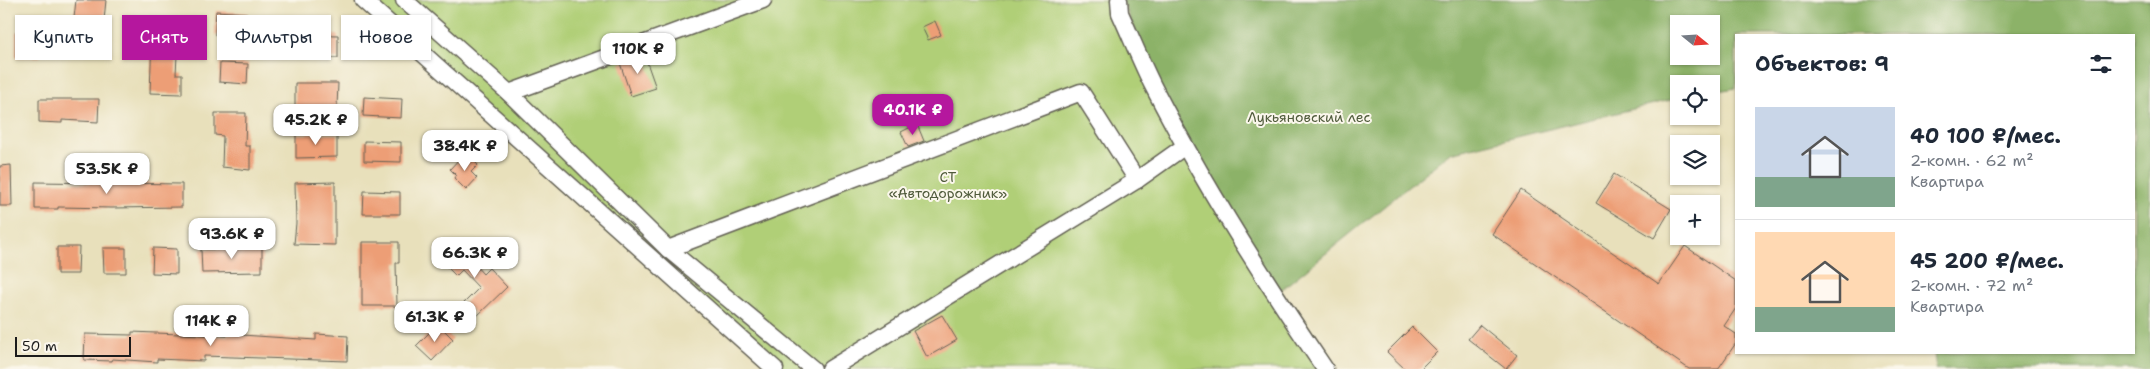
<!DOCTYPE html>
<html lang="ru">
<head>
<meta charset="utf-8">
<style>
  body { margin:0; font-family:"Shantell Sans",sans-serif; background:#f6f6f7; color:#1f2937; height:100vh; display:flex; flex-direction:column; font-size:19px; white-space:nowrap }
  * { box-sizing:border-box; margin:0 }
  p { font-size:16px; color:#747a83 }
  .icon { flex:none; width:28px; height:28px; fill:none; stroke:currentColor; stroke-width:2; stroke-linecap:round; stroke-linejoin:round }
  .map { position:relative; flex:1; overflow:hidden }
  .sheet { position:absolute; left:1735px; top:34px; width:400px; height:320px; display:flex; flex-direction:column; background:#fff; border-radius:0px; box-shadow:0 1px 4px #0004 }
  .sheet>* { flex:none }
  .hud { position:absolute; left:15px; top:15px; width:475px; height:45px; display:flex; gap:10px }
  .needle { width:32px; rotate:108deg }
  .fabs { position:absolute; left:1670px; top:15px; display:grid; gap:10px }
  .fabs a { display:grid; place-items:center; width:50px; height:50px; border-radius:0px; background:#fff; box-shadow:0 1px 4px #0004; font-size:25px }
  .scale { position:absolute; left:15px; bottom:12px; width:116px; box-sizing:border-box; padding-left:5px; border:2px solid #1c1c1c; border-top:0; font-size:14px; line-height:18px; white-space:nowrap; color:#1c1c1c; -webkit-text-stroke:4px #fbf7ec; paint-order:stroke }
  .price { position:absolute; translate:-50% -42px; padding:0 11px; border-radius:10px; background:#fff; color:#222; font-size:16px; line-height:32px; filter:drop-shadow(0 1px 2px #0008) }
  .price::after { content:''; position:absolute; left:50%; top:30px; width:15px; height:11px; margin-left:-8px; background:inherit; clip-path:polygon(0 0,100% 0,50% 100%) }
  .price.on { background:#b5179e; color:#fff }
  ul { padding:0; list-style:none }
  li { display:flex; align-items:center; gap:15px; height:125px; padding:0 20px }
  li+li { border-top:1px solid #e0e1e3 }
  li span { display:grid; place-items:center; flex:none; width:140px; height:100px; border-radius:0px; color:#555 }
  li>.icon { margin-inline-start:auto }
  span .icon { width:60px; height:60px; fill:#fffc; stroke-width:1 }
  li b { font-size:21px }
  h2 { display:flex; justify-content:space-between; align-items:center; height:60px; padding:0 20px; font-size:21px }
  .chip { padding:0 18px; border-radius:0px; background:#fff; box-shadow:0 1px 4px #0004; font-size:18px; line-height:45px }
  .chip.on { background:#b5179e; color:#fff }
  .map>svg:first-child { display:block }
  .green { fill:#b0cf77; stroke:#66764a }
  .forest { fill:#8cb268; stroke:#546742; fill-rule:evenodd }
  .building { fill:#ed9e76 }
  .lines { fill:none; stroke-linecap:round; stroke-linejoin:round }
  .minor-casing { stroke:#636154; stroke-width:19 }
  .minor { stroke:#fff; stroke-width:16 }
  .labels { text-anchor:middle; stroke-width:4; stroke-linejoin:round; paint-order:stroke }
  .park-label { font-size:14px; fill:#505b3c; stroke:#fbf7ec }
</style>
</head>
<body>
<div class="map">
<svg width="2150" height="369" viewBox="0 0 2150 369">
  <rect width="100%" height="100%" fill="#fbf7ec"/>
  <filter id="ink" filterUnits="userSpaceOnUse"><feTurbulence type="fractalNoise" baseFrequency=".02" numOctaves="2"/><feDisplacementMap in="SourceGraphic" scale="10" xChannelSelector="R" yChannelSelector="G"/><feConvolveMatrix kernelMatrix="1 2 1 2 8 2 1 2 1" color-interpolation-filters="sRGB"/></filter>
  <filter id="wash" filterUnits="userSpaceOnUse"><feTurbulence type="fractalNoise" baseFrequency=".0096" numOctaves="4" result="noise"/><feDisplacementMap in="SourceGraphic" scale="20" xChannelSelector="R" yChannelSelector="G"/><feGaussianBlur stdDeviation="1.12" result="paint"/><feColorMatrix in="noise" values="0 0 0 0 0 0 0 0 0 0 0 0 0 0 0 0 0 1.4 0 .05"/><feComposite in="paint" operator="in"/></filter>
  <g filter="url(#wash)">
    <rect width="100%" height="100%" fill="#e8e0bb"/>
    <path class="green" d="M363 0H1116L1323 369H775Z"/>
    <path class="forest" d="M1122 0H2150V369H1936L1934 353 2134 352V35H1736V88L1711 92V84H1679V98L1450 153 1277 293 1175 121ZM1679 24H1711V56H1679Z"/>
    <g id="blocks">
      <g class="building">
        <path d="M76 0H106L104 20 74 18Z"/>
        <path d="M216 11 247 13 246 37 215 35Z"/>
        <path d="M935 21 941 35 928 40 922 27Z"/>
        <rect x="16" y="32" width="24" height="25"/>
        <path d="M296 34 338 35V58L295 57Z"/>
        <path d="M152 36 178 37 176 74H182V94L150 93Z"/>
        <path d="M644 54 656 88 631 96 620 63Z"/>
        <path d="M220 63 248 64 247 84 219 82Z"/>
        <path d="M295 83H338L337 107H295Z"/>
        <path d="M364 97 402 99 401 118 363 116Z"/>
        <path d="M39 99H99L98 122 62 120V123L39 122Z"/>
        <path d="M215 113H246L245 146H250V170L222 167 223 136 215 135Z"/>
        <path d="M917 124 924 141 908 147 901 132Z"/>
        <path d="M296 134H337V157L296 158Z"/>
        <path d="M364 141 401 142V162L364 161Z"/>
        <path d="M469 156 478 165 471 172 477 178 466 190 454 178 456 175 450 169 461 157 465 160Z"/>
        <path d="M11 165 12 206H0V166Z"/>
        <path d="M1614 174 1671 209 1654 238 1596 203Z"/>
        <path d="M35 182 182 184V207L112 208 58 207V209H35Z"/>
        <path d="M335 182V245L294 244 296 223 295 183Z"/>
        <path d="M1521 190 1659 284 1685 246 1736 281V308L1724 326 1736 334V343L1718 369H1689L1492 234Z"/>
        <path d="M364 191 400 192V214H363Z"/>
        <path d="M362 242H399V263H396L397 306H362Z"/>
        <path d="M461 242 471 252 467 256 483 274 489 268 507 287 477 316 464 303 479 288 462 270 456 276 441 261Z"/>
        <path d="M262 246V272L202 273 201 249H239V247Z"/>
        <path d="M57 247H79L78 274H57Z"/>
        <path d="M103 248H126V273H104Z"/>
        <path d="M153 248 177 249V274L152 273Z"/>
        <path d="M942 315 957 340 927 357 913 331Z"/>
        <path d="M438 324 453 339 432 361 416 346Z"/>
        <path d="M1480 325 1517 355 1506 369 1468 339Z"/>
        <path d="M1412 327 1437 352 1420 369H1405L1387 352Z"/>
        <path d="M132 332 227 336V334L316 340V334L348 336 347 361 204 356V361L157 359V362L112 359V361L84 360 85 334 132 335Z"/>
      </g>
    </g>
  </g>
  <g filter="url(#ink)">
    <use href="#blocks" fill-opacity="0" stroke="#636154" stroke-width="1"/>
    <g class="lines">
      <defs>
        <g id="minor">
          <path d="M363 0 775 369"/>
          <path d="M404 0 509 93 668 249 1081 92 1137 180"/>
          <path d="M1119 0 1120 13C1131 37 1141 62 1153 86 1203 184 1263 278 1325 369"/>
          <path d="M509 93 763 0"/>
          <path d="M668 249 813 369"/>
          <path d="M830 369 1137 180 1185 146"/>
        </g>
      </defs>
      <use href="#minor" class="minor-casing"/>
      <use href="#minor" class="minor"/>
    </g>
  </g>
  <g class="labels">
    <g class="park-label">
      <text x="1309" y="122">Лукьяновский лес</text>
      <text x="948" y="182">СТ<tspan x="948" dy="16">«Автодорожник»</tspan></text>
    </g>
  </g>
</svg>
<div class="fabs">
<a><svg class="needle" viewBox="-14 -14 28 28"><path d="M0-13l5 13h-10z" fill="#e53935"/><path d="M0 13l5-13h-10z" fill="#747a83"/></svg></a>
<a><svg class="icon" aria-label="locate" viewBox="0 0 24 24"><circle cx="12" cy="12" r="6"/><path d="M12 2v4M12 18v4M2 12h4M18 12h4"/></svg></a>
<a><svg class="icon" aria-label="layers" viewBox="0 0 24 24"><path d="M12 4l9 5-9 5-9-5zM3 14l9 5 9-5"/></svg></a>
<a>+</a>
</div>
<div class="scale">50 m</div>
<b class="price" style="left:638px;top:75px">110K ₽</b>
<b class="price on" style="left:913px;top:136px">40.1K ₽</b>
<b class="price" style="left:316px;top:146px">45.2K ₽</b>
<b class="price" style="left:465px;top:172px">38.4K ₽</b>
<b class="price" style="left:107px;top:195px">53.5K ₽</b>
<b class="price" style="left:232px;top:260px">93.6K ₽</b>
<b class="price" style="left:475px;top:279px">66.3K ₽</b>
<b class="price" style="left:435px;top:343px">61.3K ₽</b>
<b class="price" style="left:211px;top:347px">114K ₽</b>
<div class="hud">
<a class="chip">Купить</a>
<a class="chip on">Снять</a>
<a class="chip">Фильтры</a>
<a class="chip">Новое</a>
</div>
<section class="sheet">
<h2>Объектов: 9<svg class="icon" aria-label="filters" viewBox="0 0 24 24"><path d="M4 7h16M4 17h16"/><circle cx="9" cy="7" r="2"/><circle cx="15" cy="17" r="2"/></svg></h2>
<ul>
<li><span style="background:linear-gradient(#c9d6e8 70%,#7fa58c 0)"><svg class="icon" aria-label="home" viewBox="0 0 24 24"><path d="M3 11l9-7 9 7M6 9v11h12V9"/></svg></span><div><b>40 100 ₽/мес.</b><p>2-комн. · 62 m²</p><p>Квартира</p></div></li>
<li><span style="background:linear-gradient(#ffd9b3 75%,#7fa58c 0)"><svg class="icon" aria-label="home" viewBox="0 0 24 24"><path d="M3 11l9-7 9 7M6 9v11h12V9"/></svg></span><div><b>45 200 ₽/мес.</b><p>2-комн. · 72 m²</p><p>Квартира</p></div></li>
</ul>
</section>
</div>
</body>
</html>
